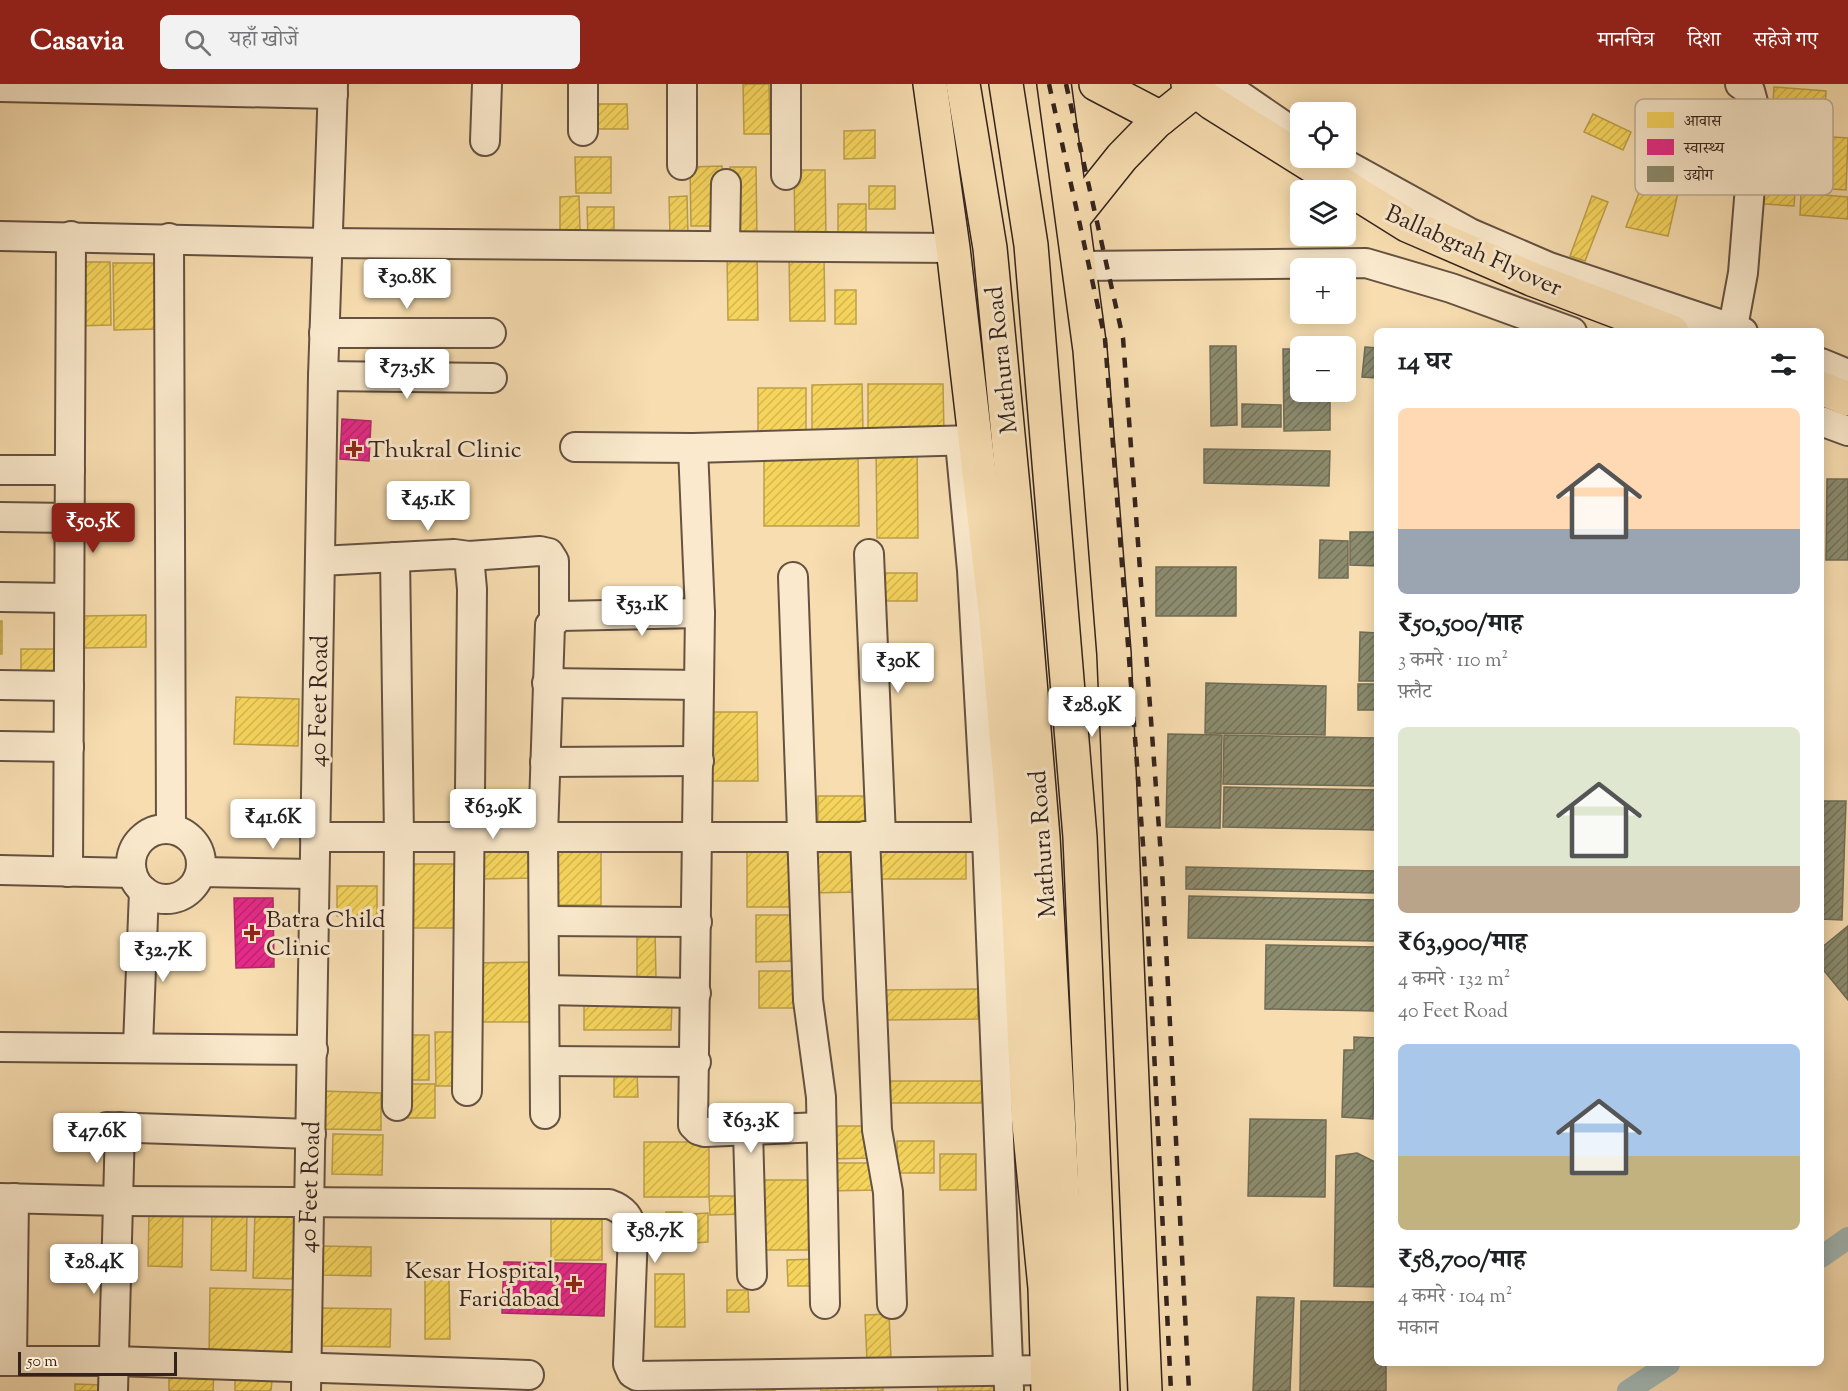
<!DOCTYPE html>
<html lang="hi">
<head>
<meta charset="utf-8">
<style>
  body { margin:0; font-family:"Sorts Mill Goudy","Noto Serif Devanagari",serif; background:#f2f2f2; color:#202124; height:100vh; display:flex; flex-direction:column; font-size:22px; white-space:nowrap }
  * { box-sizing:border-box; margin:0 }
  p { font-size:20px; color:#757577 }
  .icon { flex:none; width:33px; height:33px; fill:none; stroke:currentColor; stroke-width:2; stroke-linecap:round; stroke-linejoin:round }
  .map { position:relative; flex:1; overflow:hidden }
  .details { position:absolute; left:1374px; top:244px; width:450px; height:1038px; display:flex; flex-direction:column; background:#fff; border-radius:9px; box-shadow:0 3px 15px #0003 }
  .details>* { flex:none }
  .buttons { position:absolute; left:1290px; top:18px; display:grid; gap:12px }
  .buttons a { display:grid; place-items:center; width:66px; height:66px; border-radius:9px; background:#fff; box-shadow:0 3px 15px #0003; font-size:30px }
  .scale { position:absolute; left:18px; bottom:15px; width:159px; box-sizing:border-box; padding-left:6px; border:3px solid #34231d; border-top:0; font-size:16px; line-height:21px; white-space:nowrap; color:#34231d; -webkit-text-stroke:4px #fae9cc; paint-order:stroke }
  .price { position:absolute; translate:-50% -51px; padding:0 14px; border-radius:6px; background:#fff; color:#222; font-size:20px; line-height:39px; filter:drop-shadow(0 2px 3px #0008) }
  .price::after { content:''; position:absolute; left:50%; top:36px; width:18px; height:14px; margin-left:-9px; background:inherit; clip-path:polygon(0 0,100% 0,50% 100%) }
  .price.on { background:#8f2418; color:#fff }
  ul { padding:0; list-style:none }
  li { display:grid; align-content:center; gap:12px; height:318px; padding:0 24px }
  li span { display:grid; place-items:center; height:186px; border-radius:9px; color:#555 }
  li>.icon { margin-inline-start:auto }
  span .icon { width:108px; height:108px; fill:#fffc; stroke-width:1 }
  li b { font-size:26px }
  h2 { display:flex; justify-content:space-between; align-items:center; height:72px; padding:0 24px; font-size:26px }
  header { display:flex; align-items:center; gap:36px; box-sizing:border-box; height:84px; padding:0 30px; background:#8f2418; color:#fff }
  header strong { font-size:28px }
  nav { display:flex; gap:33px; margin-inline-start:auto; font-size:21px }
  .search { width:420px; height:54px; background:#f2f2f2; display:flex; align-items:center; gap:15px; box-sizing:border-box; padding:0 21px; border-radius:9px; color:#757577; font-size:22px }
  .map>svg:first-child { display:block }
  .homes { fill:url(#homes-hatch); stroke:#bca049; stroke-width:1.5 }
  .health { fill:url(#health-hatch); stroke:#b12769; stroke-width:1.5 }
  .industry { fill:url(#industry-hatch); stroke:#726c56; stroke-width:1.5 }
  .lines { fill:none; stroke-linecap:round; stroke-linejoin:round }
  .canal { stroke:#a2b9b7; stroke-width:22 }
  .minor-casing { stroke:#655242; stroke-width:32 }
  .major-casing { stroke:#34231d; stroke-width:36 }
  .highway-casing { stroke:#34231d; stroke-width:36 }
  .minor { stroke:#fae9cc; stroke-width:28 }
  .major { stroke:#f7ddb0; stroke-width:33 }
  .highway { stroke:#f7ddb0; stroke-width:33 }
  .rail { stroke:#34231d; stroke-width:4.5; stroke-dasharray:10 10; stroke-linecap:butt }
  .poi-dot { fill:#8f2418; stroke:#fae9cc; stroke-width:2 }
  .labels { text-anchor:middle; stroke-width:6; stroke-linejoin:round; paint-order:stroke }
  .street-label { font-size:24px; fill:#34231d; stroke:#fae9cc }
  .poi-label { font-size:24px; fill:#34231d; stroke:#fae9cc; text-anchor:start }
  .key { fill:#fae9cc; stroke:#bfae98; stroke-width:1.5 }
  .key-label { font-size:16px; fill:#34231d }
</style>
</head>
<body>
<header>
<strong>Casavia</strong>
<div class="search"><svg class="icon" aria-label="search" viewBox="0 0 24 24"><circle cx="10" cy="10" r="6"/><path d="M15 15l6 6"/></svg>यहाँ खोजें</div>
<nav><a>मानचित्र</a><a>दिशा</a><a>सहेजे गए</a></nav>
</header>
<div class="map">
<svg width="1848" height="1307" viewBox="0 0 1848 1307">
  <defs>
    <pattern id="homes-hatch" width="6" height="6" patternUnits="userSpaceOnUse" patternTransform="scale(1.5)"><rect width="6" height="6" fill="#f6d55c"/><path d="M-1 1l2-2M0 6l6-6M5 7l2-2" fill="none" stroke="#d4b750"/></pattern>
    <pattern id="health-hatch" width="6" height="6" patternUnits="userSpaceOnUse" patternTransform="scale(1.5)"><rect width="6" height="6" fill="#e7298a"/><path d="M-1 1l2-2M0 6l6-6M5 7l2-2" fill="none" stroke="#bc2370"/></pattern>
    <pattern id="industry-hatch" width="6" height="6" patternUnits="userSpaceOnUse" patternTransform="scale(1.5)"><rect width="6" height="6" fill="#8c8c6e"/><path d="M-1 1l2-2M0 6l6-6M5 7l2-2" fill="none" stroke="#73725a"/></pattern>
  </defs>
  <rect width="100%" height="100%" fill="#f7ddb0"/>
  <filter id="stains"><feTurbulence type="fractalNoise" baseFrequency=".00333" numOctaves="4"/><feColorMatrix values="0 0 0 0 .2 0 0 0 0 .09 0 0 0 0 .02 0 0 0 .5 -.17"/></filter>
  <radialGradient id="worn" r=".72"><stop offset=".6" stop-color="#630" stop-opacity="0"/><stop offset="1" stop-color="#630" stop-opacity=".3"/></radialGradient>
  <g class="homes">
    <path d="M743 0H769L770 50H744Z"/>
    <path d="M1774 3 1826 7 1825 24 1773 20Z"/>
    <path d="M594 20H627L628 45H595Z"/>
    <path d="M1669 29 1696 31 1668 152 1626 143Z"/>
    <path d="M1593 30 1631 48 1623 66 1584 48Z"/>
    <path d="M875 46V74L844 75V47Z"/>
    <path d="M1805 51 1848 54 1846 106 1801 103Z"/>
    <path d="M575 73H611V109H576Z"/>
    <path d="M1753 79 1797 82 1794 122 1750 119Z"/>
    <path d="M722 82V142H691L690 83Z"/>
    <path d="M730 83H756L757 153H731Z"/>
    <path d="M794 86H825L826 153 795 154Z"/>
    <rect x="869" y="102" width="26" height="23"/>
    <path d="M1801 109 1848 113V135L1800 131Z"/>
    <path d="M579 112 580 146H560V113Z"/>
    <path d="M687 112 688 151H670L669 113Z"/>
    <path d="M1592 112 1608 118 1585 177 1570 172Z"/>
    <rect x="838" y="120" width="28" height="36"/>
    <path d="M587 123H614V153H588Z"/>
    <path d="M757 168 758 236H728L727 169Z"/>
    <path d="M789 172H824L825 237H790Z"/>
    <path d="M74 178H110L111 241 75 242Z"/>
    <path d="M113 179H155L156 245 114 246Z"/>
    <rect x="835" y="206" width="21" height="34"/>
    <path d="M862 300 863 347H812V301Z"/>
    <path d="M868 300H943L944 349 868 350Z"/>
    <rect x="758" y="304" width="48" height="44"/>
    <path d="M876 361H917L918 454H877Z"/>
    <path d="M764 367H858L859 442H764Z"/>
    <rect x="876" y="489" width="41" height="28"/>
    <path d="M146 531V563L82 564V532Z"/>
    <rect x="0" y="537" width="2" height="33"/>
    <path d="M21 565H59V589L21 590Z"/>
    <path d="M236 613 299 615 298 662 234 660Z"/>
    <path d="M707 628H757L758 697H707Z"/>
    <path d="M818 712H872L873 737 818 738Z"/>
    <path d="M810 755H861V808L810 809Z"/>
    <path d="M480 759H535L536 794 480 795Z"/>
    <rect x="747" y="760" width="51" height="63"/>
    <rect x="871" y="760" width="95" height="35"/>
    <rect x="551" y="762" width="50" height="59"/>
    <path d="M402 780H459V844H403Z"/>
    <rect x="337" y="802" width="40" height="30"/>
    <path d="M756 831H801V877L756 878Z"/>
    <path d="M637 846H655L656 893 637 894Z"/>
    <path d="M531 878V938H475V879Z"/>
    <rect x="759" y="887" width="45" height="37"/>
    <path d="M978 905V935L885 936V906Z"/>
    <path d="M584 917H672L671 946H584Z"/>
    <path d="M435 948H464V1002H436Z"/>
    <path d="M404 951H429V996H405Z"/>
    <path d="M614 988H637L638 1013H614Z"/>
    <rect x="889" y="997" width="93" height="22"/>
    <rect x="402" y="1000" width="33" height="34"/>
    <path d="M323 1007 381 1009V1046L323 1045Z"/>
    <path d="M830 1042H873V1074L830 1075Z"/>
    <path d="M333 1050 383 1051 382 1091 332 1090Z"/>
    <rect x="897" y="1057" width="37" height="32"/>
    <rect x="644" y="1058" width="65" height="55"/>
    <rect x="940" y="1070" width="36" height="36"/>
    <path d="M827 1079H877L878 1106 827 1107Z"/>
    <rect x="756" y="1096" width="62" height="70"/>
    <path d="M709 1112H746V1130L710 1131Z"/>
    <path d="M212 1125 247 1126 246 1187 211 1186Z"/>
    <path d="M255 1127 298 1128 296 1195 253 1194Z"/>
    <path d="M149 1128 183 1129 182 1183 148 1182Z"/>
    <path d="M666 1128H682L683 1145H666Z"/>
    <path d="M708 1129V1158L693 1159 692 1130Z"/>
    <rect x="551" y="1133" width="51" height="43"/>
    <path d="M323 1162 371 1163V1192L323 1191Z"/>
    <path d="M815 1175 816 1202H788L787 1176Z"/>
    <path d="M655 1190H684L685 1243H655Z"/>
    <path d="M449 1194 450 1255H425V1195Z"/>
    <path d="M210 1204 295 1206 294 1275 209 1273Z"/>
    <path d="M727 1206H748L749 1228H727Z"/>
    <path d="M320 1224 391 1225 390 1263 319 1262Z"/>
    <path d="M889 1230 891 1275 867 1277 865 1231Z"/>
    <path d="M169 1287H214L213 1307H169Z"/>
    <path d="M996 1293V1307H938L937 1296Z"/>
    <path d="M235 1295 272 1296 271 1307H235Z"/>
    <path d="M882 1296 883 1307H821L820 1298Z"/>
    <path d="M775 1298V1307H757L756 1299Z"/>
    <path d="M75 1300 103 1301V1307H75Z"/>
  </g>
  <g class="health">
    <path d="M342 335 371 337 369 377 340 375Z"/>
    <path d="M234 814H273L274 883 236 884Z"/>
    <path d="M504 1178 606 1180 604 1232 502 1229Z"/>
  </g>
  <g class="industry">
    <path d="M1210 262H1236L1237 341 1211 342Z"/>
    <path d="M1365 263 1377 264V294L1362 293Z"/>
    <path d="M1283 265H1300V308H1330V346L1284 347Z"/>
    <path d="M1242 320 1281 321V343H1242Z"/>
    <path d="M1204 365 1330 367 1329 402 1204 399Z"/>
    <path d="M1827 395H1848V476H1826Z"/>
    <path d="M1350 448H1377V482L1350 481Z"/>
    <path d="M1320 456 1348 457V494H1319Z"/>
    <rect x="1156" y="483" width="80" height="49"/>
    <path d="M1360 548 1377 549V597H1359Z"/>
    <path d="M1206 599 1326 602 1325 651 1205 649Z"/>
    <rect x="1358" y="600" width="19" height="26"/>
    <path d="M1168 650 1222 651 1220 744 1166 743Z"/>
    <path d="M1224 651 1377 654V702L1223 700Z"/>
    <path d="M1224 703 1377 706V746L1223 743Z"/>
    <path d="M1821 717H1846L1842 836 1821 835Z"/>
    <path d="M1186 783 1377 787V809L1186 805Z"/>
    <path d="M1189 812 1377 816V857L1188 854Z"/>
    <path d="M1848 842V916L1821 883V864Z"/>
    <path d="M1266 861 1377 863V927L1265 925Z"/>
    <path d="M1354 953 1377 954V1000L1374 999 1373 1035 1342 1033 1344 966H1354Z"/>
    <path d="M1250 1035 1326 1036 1325 1113 1248 1112Z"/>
    <path d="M1357 1069 1377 1079V1203L1334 1202 1336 1072Z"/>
    <path d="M1257 1213 1294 1214 1290 1307H1253Z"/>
    <path d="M1301 1217 1377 1218V1280H1386V1307H1300Z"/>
  </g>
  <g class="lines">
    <g class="canal">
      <path d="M1821 1173 1848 1154"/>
      <path d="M1628 1307 1669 1280"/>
    </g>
    <defs>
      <g id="minor">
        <path d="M1223 0 1300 53"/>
        <path d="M0 3 333 10"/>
        <path d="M583 47V0"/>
        <path d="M485 57 487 0"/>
        <path d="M1334 74 1470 149 1549 183 1743 248"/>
        <path d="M682 81V0"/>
        <path d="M786 91V0"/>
        <path d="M0 152 326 159 953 164"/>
        <path d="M169 154 171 745"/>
        <path d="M725 162 726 100"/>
        <path d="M1081 182 1366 179 1451 204 1572 248"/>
        <path d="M1733 243 1743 189 1756 29 1750 7 1740 0"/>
        <path d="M324 249H491"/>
        <path d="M1821 279 1848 290"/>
        <path d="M323 292 492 294"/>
        <path d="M1821 337 1848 347"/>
        <path d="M960 358 972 486 987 754 1009 1305"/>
        <path d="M575 363 693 364 975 356"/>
        <path d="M693 364 700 529 693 1041 698 1046 705 1048 821 1043"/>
        <path d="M0 386H70"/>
        <path d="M0 433 70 434"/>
        <path d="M869 470 881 752"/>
        <path d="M469 472 540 467 549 469 554 477V536"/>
        <path d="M395 473 399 752 397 1022"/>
        <path d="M320 477 454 470 469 472 472 505 467 1007"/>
        <path d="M793 493 808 916 821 1013 825 1220"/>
        <path d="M0 513 69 514"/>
        <path d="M547 599 699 601"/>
        <path d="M0 601 69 602"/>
        <path d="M0 662 69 663"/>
        <path d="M545 678 699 677"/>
        <circle cx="166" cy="780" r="35"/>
        <path d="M865 752 877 1046 888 1108 892 1220"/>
        <path d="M315 753H1006"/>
        <path d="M0 786 132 789"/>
        <path d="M68 788 71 152"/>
        <path d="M201 788 314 790"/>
        <path d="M544 837 697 838"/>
        <path d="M544 906 696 909"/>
        <path d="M138 962 144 807"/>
        <path d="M0 963 313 966"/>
        <path d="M545 977 696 978"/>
        <path d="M545 1030 543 752 550 541 561 532 700 529"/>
        <path d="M107 1043 311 1050"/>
        <path d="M748 1047 752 1191"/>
        <path d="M0 1114 120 1117 609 1120C624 1125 630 1133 633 1149L628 1280 632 1289 637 1292 1048 1286"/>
        <path d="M12 1276 14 1114"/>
        <path d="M0 1277H114L529 1291"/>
        <path d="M113 1307 120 1043"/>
        <path d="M306 1307 323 292 333 0"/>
      </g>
      <g id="major">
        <path d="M930 0 953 164 996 535 1015 753 1028 1030 1045 1204 1048 1307"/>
        <path d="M1054 0 1090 266 1114 570 1145 1307"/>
        <path d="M1096 0 1161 34"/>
        <path d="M1188 0 1212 19 1407 141 1534 196 1672 248"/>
        <path d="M1074 133 1122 73 1156 38 1196 6"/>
        <path d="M1821 304 1848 315"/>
      </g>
      <g id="highway">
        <path d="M963 0 990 164 1019 465 1043 753 1073 1307"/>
        <path d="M1006 0 1031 161 1080 753 1103 1307"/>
      </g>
    </defs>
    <use href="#minor" class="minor-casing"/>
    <use href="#major" class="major-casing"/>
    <use href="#highway" class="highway-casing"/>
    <use href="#minor" class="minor"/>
    <use href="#major" class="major"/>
    <use href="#highway" class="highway"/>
    <g class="rail">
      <path d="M1049 0 1105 255 1145 787 1171 1307"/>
      <path d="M1066 0 1123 254 1162 786 1189 1307"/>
    </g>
  </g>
  <g class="poi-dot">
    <path d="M351 356h6v6h6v6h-6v6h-6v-6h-6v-6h6z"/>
    <path d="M249 840h6v6h6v6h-6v6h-6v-6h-6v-6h6z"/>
    <path d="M571 1191h6v6h6v6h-6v6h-6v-6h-6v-6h6z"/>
  </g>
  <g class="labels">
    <g class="street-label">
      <text transform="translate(1474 166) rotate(24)" y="8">Ballabgrah Flyover</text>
      <text transform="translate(1001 276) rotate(-96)" y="8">Mathura Road</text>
      <text transform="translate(318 617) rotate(-89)" y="8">40 Feet Road</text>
      <text transform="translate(1042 760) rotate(-94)" y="8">Mathura Road</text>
      <text transform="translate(309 1103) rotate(-88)" y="8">40 Feet Road</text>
    </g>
    <g class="poi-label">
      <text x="368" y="373">Thukral Clinic</text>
      <text x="266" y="843">Batra Child<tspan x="266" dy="28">Clinic</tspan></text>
      <text x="560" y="1194" text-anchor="end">Kesar Hospital,<tspan x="560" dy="28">Faridabad</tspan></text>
    </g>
  </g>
  <rect x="1635" y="15" width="198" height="96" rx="9" class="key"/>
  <rect x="1647" y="28" width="27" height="16" fill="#f6d55c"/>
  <rect x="1647" y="55" width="27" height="16" fill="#e7298a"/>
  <rect x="1647" y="82" width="27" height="16" fill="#8c8c6e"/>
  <g class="key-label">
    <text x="1684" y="42">आवास</text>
    <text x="1684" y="69">स्वास्थ्य</text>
    <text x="1684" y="96">उद्योग</text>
  </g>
  <rect width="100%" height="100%" filter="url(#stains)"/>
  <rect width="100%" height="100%" fill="url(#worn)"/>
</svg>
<div class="buttons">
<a><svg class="icon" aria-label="locate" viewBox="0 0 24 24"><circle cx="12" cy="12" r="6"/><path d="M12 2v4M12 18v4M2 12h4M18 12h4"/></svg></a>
<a><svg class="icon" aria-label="layers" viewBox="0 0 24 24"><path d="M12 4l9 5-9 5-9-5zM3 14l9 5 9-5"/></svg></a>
<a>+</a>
<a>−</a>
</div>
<div class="scale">50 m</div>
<b class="price" style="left:407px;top:226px">₹30.8K</b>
<b class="price" style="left:407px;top:316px">₹73.5K</b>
<b class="price" style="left:428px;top:448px">₹45.1K</b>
<b class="price on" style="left:93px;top:470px">₹50.5K</b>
<b class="price" style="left:642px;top:553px">₹53.1K</b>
<b class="price" style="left:898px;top:610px">₹30K</b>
<b class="price" style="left:1092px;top:654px">₹28.9K</b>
<b class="price" style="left:493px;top:756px">₹63.9K</b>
<b class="price" style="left:273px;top:766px">₹41.6K</b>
<b class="price" style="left:163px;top:899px">₹32.7K</b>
<b class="price" style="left:751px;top:1070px">₹63.3K</b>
<b class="price" style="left:97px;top:1080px">₹47.6K</b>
<b class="price" style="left:655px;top:1180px">₹58.7K</b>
<b class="price" style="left:94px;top:1211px">₹28.4K</b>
<section class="details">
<h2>14 घर<svg class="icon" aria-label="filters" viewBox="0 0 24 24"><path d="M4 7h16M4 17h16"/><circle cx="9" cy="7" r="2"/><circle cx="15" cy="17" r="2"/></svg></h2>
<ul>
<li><span style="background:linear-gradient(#ffd9b3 65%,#9aa5b1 0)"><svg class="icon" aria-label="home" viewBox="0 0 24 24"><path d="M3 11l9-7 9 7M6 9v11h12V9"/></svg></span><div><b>₹50,500/माह</b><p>3 कमरे · 110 m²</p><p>फ़्लैट</p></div></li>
<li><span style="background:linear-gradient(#dfe7d0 75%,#b9a48a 0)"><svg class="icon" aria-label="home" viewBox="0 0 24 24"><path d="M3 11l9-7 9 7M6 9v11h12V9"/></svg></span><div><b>₹63,900/माह</b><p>4 कमरे · 132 m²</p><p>40 Feet Road</p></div></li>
<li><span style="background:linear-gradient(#a9c7e8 60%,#c2b280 0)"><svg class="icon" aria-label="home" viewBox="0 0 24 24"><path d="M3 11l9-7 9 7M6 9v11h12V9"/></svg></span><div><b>₹58,700/माह</b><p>4 कमरे · 104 m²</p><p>मकान</p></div></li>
</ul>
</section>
</div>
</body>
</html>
